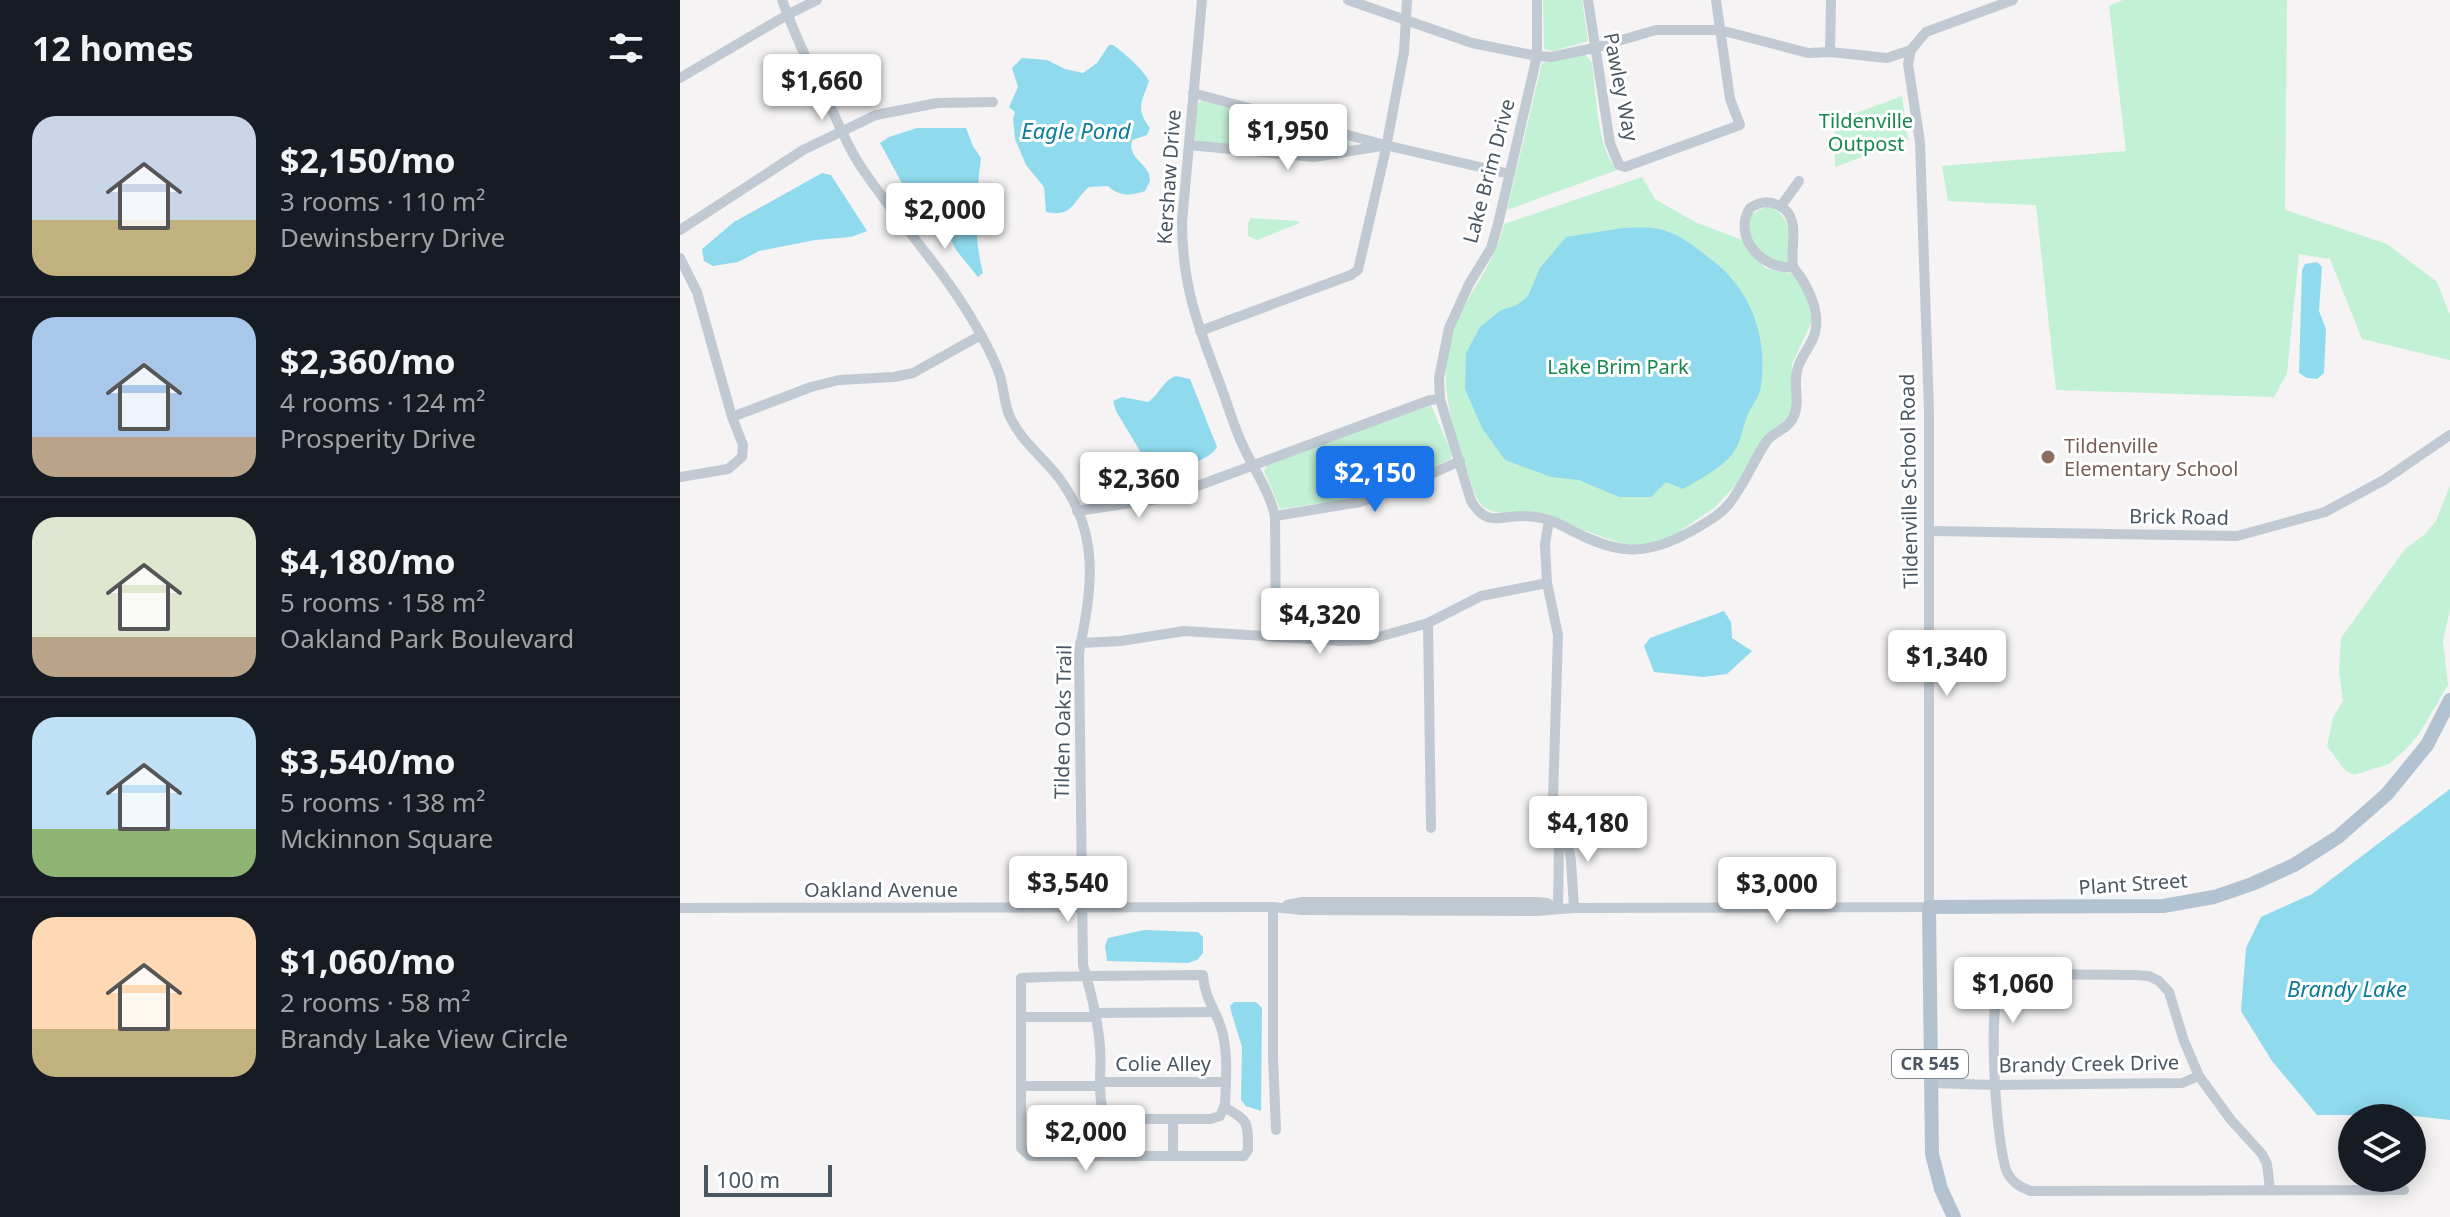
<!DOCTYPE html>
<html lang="en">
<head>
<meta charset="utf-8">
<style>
  body { margin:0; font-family:"Noto Sans",sans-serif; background:#242831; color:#f1f3f6; height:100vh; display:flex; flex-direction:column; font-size:30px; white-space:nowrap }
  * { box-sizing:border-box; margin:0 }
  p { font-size:26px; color:#9ea1a6 }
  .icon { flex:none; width:44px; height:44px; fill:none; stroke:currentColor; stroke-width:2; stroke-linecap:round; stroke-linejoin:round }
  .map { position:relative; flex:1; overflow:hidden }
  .drawer { display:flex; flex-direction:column; background:#171b24; width:680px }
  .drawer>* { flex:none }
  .controls { position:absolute; left:1658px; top:1104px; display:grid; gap:16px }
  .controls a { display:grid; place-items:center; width:88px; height:88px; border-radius:50%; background:#171b24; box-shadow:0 4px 20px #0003; font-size:40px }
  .scale { position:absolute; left:24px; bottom:20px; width:128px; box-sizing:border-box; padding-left:8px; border:4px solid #4a5661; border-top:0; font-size:22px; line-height:28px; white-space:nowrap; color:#4a5661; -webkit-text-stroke:6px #fff; paint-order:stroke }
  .price { position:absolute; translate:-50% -68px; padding:0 18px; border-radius:8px; background:#fff; color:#222; font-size:26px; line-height:52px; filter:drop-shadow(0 2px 4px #0008) }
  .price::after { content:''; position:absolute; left:50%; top:48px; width:24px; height:18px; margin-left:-12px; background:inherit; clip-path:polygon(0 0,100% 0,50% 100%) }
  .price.current { background:#1a73e8; color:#fff }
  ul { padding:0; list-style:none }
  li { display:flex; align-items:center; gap:24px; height:200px; padding:0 32px }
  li+li { border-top:2px solid #363941 }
  li span { display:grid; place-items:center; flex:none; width:224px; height:160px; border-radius:24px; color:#555 }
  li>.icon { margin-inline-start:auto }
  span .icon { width:96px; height:96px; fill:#fffc; stroke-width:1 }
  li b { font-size:34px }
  h2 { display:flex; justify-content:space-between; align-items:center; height:96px; padding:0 32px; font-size:34px }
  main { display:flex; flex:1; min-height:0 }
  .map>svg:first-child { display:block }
  .green { fill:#c3f1d5 }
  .water { fill:#90daee }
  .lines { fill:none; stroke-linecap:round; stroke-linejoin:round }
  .minor { stroke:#c1cad2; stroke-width:10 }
  .major { stroke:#b3c2d1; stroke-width:14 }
  .education-dot { fill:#8d6e63; stroke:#fff; stroke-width:3 }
  .labels { text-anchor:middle; stroke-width:6; stroke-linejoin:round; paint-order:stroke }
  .shield { fill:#fff; stroke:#808990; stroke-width:2 }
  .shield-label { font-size:18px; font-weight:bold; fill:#4a5661 }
  .street-label { font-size:20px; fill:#4a5661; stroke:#fff }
  .park-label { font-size:20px; fill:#17864f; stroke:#fff }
  .education-label { font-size:20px; fill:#785e54; stroke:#fff; text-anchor:start }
  .water-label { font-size:22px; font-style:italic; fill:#0c7c9b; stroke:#fff }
</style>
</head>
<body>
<main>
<section class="drawer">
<h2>12 homes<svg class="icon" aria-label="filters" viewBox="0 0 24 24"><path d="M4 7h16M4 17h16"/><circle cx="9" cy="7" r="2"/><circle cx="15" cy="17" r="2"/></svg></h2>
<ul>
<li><span style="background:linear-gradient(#c9d6e8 65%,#c2b280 0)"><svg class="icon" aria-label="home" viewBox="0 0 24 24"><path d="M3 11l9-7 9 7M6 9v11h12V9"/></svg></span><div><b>$2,150/mo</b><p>3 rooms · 110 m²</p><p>Dewinsberry Drive</p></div></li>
<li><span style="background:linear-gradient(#a9c7e8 75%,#b9a48a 0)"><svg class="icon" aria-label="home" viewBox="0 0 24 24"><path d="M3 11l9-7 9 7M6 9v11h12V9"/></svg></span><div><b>$2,360/mo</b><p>4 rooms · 124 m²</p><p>Prosperity Drive</p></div></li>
<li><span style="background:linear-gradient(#dfe7d0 75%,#b9a48a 0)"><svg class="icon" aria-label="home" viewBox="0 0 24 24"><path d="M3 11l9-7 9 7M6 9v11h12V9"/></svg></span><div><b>$4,180/mo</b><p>5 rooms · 158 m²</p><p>Oakland Park Boulevard</p></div></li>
<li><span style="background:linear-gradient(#bfe0f5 70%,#8fb573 0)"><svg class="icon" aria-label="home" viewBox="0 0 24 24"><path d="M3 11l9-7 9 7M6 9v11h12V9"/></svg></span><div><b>$3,540/mo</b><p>5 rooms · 138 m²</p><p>Mckinnon Square</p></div></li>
<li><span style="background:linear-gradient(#ffd9b3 70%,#c2b280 0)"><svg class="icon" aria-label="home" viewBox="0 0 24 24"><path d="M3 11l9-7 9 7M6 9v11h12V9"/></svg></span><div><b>$1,060/mo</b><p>2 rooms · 58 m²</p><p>Brandy Lake View Circle</p></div></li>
</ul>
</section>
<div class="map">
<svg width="1770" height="1217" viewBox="0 0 1770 1217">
  <rect width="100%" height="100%" fill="#f5f3f3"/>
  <g class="green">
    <path d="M863 0H902L908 41 874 51 864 49Z"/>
    <path d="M1443 0H1607L1605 210 1707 244 1757 282 1770 315V360L1682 339 1650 259 1619 254 1607 373 1594 397 1376 390 1356 205 1268 201 1262 166 1446 151 1429 6Z"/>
    <path d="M905 54 912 63C916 92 917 149 937 170L827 210 862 63Z"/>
    <path d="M1222 96 1228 140 1155 167V121Z"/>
    <path d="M522 100 668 139 670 145 666 148 635 153 519 142 515 139 516 106Z"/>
    <path d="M962 177 975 199 1015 222 1062 240 1085 268 1114 274 1126 294 1132 321 1112 364V408L1104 427 1087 437 1054 487 1035 507 990 538 952 547 889 525 812 511 803 507 796 497C776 433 748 377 781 312 797 282 817 257 824 224Z"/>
    <path d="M1086 206C1113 213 1109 238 1109 261L1105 264 1078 253 1069 232 1071 215Z"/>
    <path d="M571 218 618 221 620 223 577 240 568 236V223Z"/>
    <path d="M751 405 771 452V459L713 486 671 499 600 509 584 471 587 465Z"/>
    <path d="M1770 486V610L1763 641 1768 685 1739 734 1727 748 1709 764 1674 775 1665 770 1647 746 1653 718 1663 701 1659 672 1661 638 1725 549 1744 535 1756 521Z"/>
  </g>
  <g class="water">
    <path d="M429 45H433C444 53 463 69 469 81 462 102 455 108 470 128L467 135 452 140C448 157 462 160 469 174L470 181 465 191C451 196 440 197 428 186L409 187C393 200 394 218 366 212L364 187 346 165 335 139 333 119 335 112 329 107 338 87 332 68 342 58 367 60 385 69 403 73 417 63Z"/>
    <path d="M237 128H286L293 146 301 158C296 196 293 236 303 273L298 277 276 250 264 226 258 199 246 189 223 185 200 143 209 137Z"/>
    <path d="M142 173 151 175 187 231 171 237 135 240 79 251 58 262 33 266 24 261 22 249 54 222Z"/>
    <path d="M943 228C956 228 974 226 986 231 1002 236 1015 247 1028 257 1070 287 1088 335 1081 386 1080 396 1072 405 1068 414 1061 430 1062 444 1049 458 1036 471 1018 480 1003 489L986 482 971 497H939L899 480 871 477 825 460 802 428 785 389 786 353 800 327 821 310 837 305 848 296 860 268 886 237Z"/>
    <path d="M1637 262 1642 267 1639 311 1646 329 1644 373 1637 379 1627 378 1619 373 1622 270 1625 264Z"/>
    <path d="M496 376 510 379 537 447C530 461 487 474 472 471L436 411 433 401 442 397 468 402C480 394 483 380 496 376Z"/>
    <path d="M1044 611 1051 622 1052 638 1072 651 1047 674 1024 677 974 672 964 646 970 638Z"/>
    <path d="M1770 789V1120L1725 1115H1637L1592 1061 1561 1011 1566 948 1581 917 1632 894Z"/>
    <path d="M464 930 518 932 523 937V953L517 960 508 963 427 961 425 946 428 938Z"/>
    <path d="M554 1002H576L582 1008 581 1111 566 1106 561 1100 562 1047 551 1011 550 1006Z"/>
  </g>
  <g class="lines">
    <g class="minor">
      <path d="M102 0C116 38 133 74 152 110 162 132 172 155 186 174 220 224 263 269 293 321 303 338 314 357 320 376 324 389 324 404 330 417 341 441 363 457 379 478 421 534 412 588 399 652L403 965C411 992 418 1019 420 1047 422 1067 417 1090 423 1110L439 1119H530L540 1116 545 1105C546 1082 548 1057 543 1035 538 1011 525 1002 523 975L414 976C389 976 365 977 341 978V1148L350 1156H564L568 1150C568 1122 569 1121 544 1107"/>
      <path d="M522 0 502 222C502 286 518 326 540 384 548 405 554 428 564 448 575 471 589 491 595 516L596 636"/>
      <path d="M668 0 792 43 857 56 871 57 914 48 976 30H1040L1128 53 1150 52 1207 58 1231 50"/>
      <path d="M857 0V56L818 224 811 248 789 284 769 328 759 378 760 399 791 501C807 527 819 516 844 516 859 516 872 520 885 527 935 554 964 559 1015 529 1027 522 1040 515 1049 504 1064 485 1073 462 1086 442 1093 432 1107 430 1113 418 1121 403 1113 386 1117 371 1120 355 1135 343 1136 327 1138 309 1129 290 1120 276 1117 272 1114 269 1113 266 1110 245 1122 216 1098 205 1087 200 1080 202 1070 208 1052 237 1082 270 1113 267"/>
      <path d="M908 0 930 143 939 165 945 167 1060 125 1050 99 1036 0"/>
      <path d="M1150 52 1151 0"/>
      <path d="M0 78 107 15 137 0"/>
      <path d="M513 93 705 145 830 174"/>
      <path d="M509 145 634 157 701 146"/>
      <path d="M1101 206 1119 181"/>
      <path d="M0 230 123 150 196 115 257 103 313 102"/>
      <path d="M0 258 17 292 52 417 63 445 62 457 48 469 0 477"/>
      <path d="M520 331 671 275 678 270 705 153 724 52 727 0"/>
      <path d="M52 417 131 387 159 380 214 377 233 373 301 335"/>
      <path d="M397 511 485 498 750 400 760 399"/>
      <path d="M595 516 680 502 722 487 780 461"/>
      <path d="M869 520 865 544 867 583 878 635 873 799 878 828 881 838 888 844 891 861 894 908"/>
      <path d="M1251 531 1557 536 1645 512 1704 480 1770 435"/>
      <path d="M748 623 751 828"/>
      <path d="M400 643 441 641 504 631 662 641 688 640 748 623 801 596 867 583"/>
      <path d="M607 905 622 902H856L867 903 877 909"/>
      <path d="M593 907V1057L596 1130"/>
      <path d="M0 908 593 907 621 910 856 911 894 908 1249 907V411L1240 142 1228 64 1231 50 1246 32 1333 0"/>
      <path d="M878 909 879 844 881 838"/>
      <path d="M415 1013 534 1012"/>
      <path d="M341 1017H416"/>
      <path d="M420 1082H546"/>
      <path d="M1251 1083 1315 1085 1502 1083 1519 1076"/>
      <path d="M341 1086H420"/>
      <path d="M493 1119V1156"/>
      <path d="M1590 1189 1587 1164 1582 1154 1551 1120 1519 1076 1504 1041 1489 992 1479 981 1469 976 1454 975 1338 974C1330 977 1323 979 1319 988 1308 1014 1316 1145 1327 1172 1332 1183 1340 1186 1350 1191L1724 1190"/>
    </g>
    <path class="major" d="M1274 1217 1261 1189 1252 1154 1249 907 1483 906 1534 897 1572 884 1614 865 1658 837 1707 794 1747 745 1770 700"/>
  </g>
  <circle class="education-dot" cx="1368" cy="457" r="8"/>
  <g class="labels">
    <rect class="shield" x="1212" y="1050" width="76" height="28" rx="6"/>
    <g class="shield-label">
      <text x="1250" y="1070">CR 545</text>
    </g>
    <g class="street-label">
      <text transform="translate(941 87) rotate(79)" y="7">Pawley Way</text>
      <text transform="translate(809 171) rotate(-75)" y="7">Lake Brim Drive</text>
      <text transform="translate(489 177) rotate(-86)" y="7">Kershaw Drive</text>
      <text transform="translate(1229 481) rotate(-91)" y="7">Tildenville School Road</text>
      <text transform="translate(1499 517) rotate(1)" y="7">Brick Road</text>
      <text transform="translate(383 722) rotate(-89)" y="7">Tilden Oaks Trail</text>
      <text transform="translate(1453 884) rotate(-4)" y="7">Plant Street</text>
      <text x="201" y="897">Oakland Avenue</text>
      <text x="483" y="1071">Colie Alley</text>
      <text transform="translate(1409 1064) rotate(-1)" y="7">Brandy Creek Drive</text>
    </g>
    <g class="park-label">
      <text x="1186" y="128">Tildenville<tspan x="1186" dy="23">Outpost</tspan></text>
      <text x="938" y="374">Lake Brim Park</text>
    </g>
    <g class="education-label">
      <text x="1384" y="453">Tildenville<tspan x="1384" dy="23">Elementary School</tspan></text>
    </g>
    <g class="water-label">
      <text x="396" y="139">Eagle Pond</text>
      <text x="1667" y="997">Brandy Lake</text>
    </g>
  </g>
</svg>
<div class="controls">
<a><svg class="icon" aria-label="layers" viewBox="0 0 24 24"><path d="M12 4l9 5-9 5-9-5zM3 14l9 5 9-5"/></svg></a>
</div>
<div class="scale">100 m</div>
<b class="price" style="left:142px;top:122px">$1,660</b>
<b class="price" style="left:608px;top:172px">$1,950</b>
<b class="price" style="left:265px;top:251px">$2,000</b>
<b class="price current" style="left:695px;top:514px">$2,150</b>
<b class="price" style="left:459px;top:520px">$2,360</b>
<b class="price" style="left:640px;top:656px">$4,320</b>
<b class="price" style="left:1267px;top:698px">$1,340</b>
<b class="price" style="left:908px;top:864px">$4,180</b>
<b class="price" style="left:388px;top:924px">$3,540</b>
<b class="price" style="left:1097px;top:925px">$3,000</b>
<b class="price" style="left:1333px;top:1025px">$1,060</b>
<b class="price" style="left:406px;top:1173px">$2,000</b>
</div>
</main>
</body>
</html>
